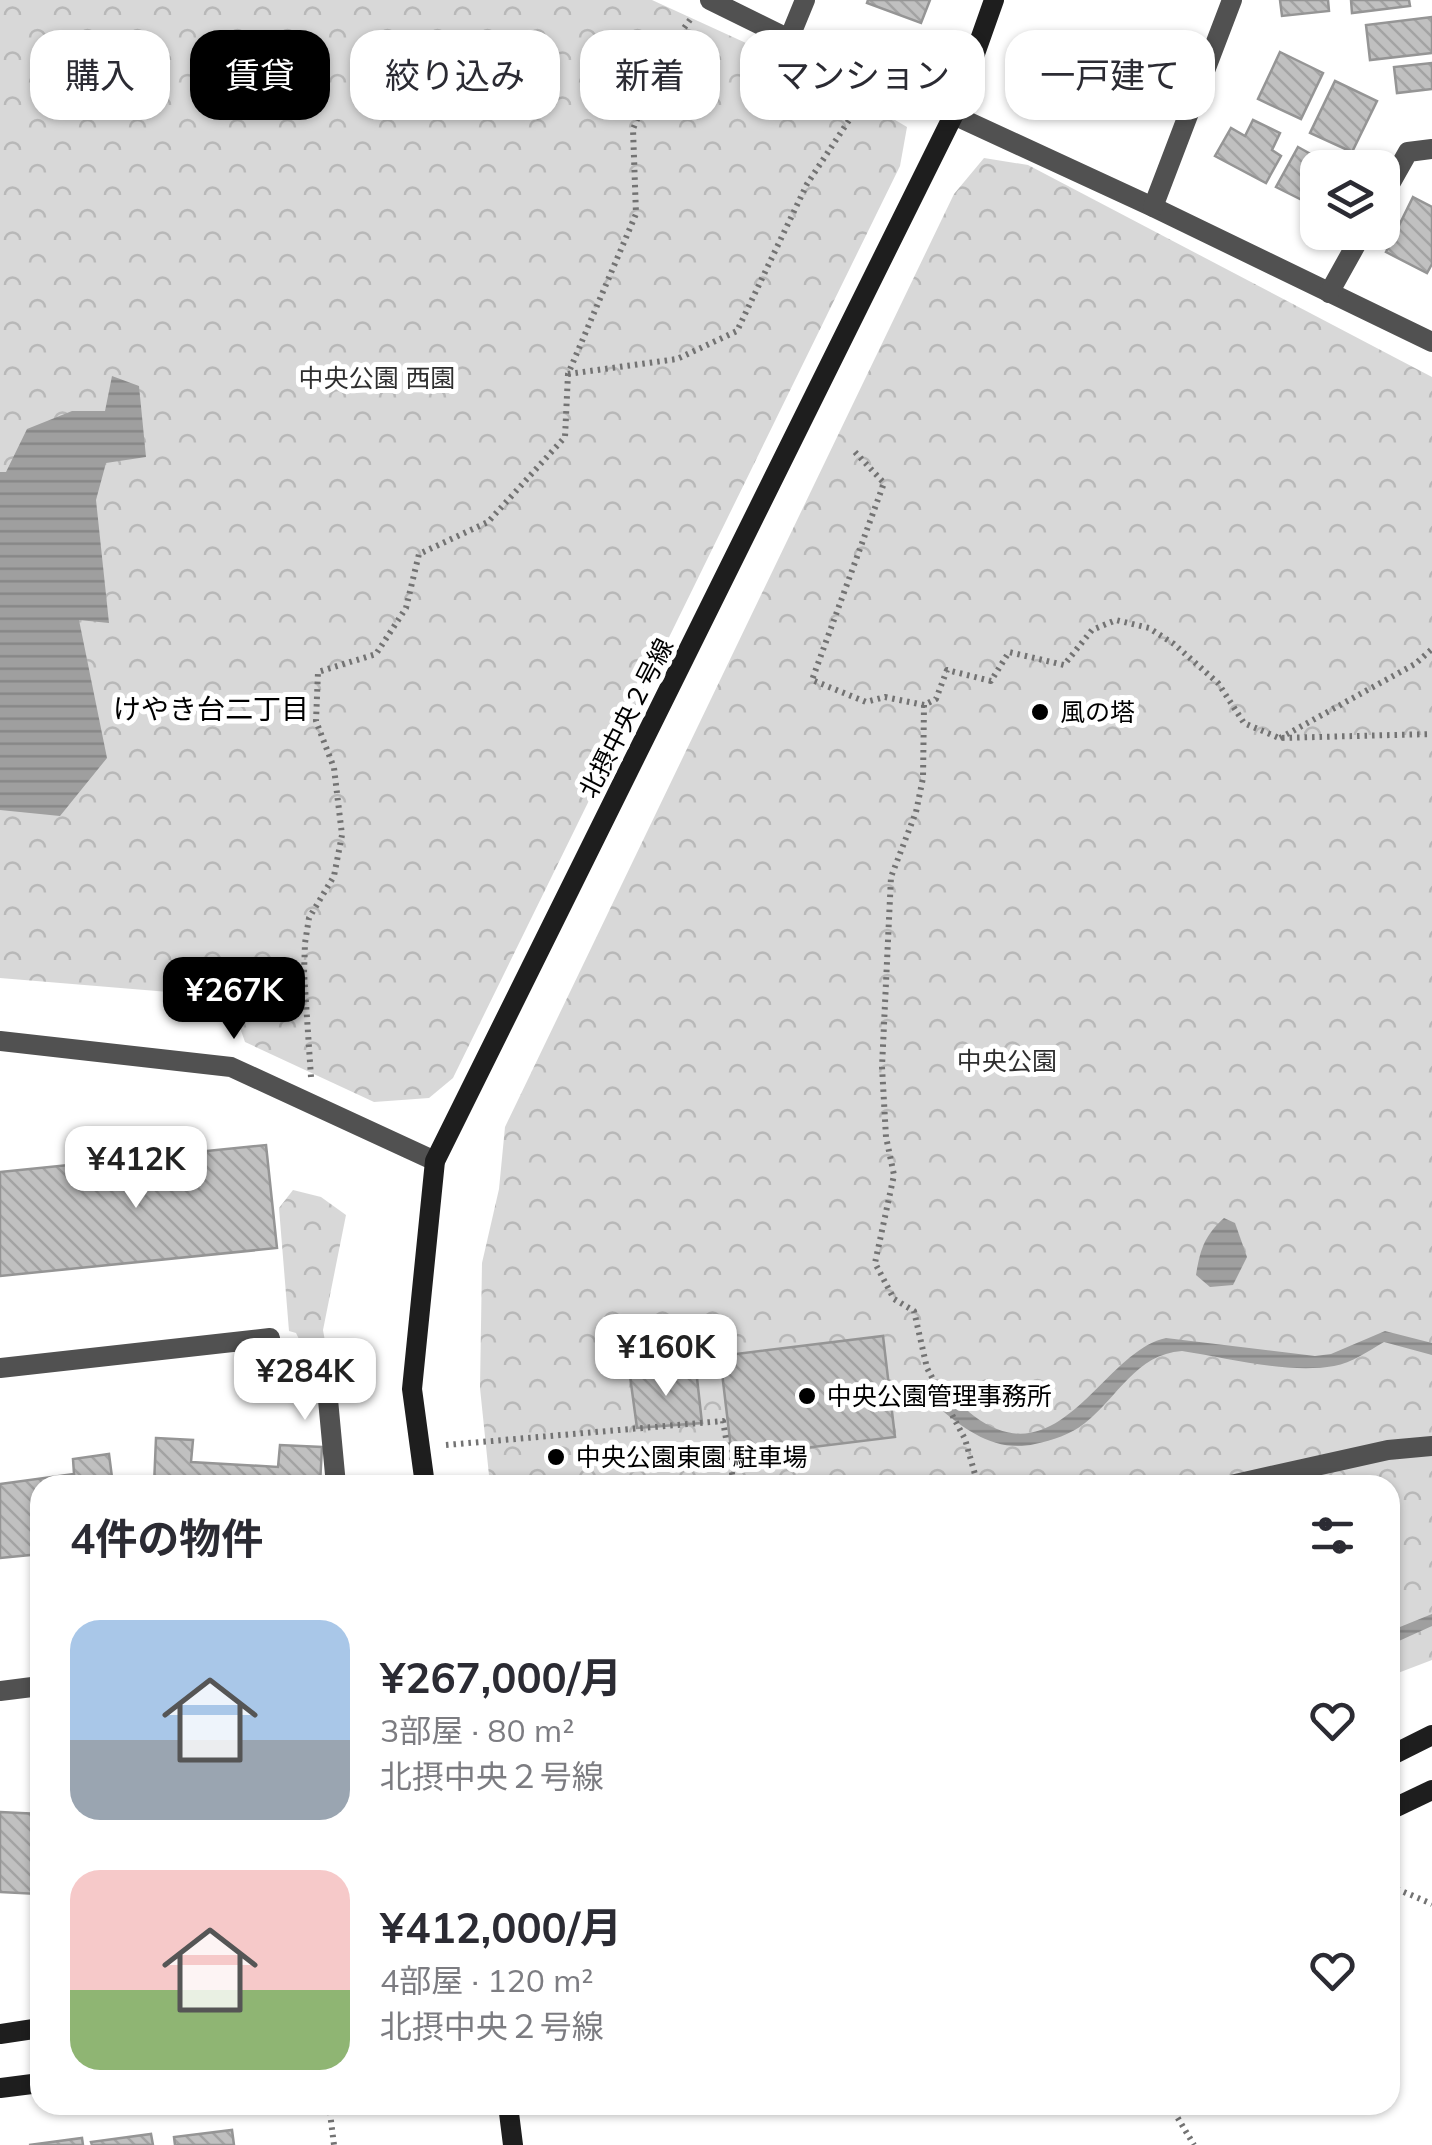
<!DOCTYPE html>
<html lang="ja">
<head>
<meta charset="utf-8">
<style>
  body { margin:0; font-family:Mulish,"Noto Sans JP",sans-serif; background:#f7f7f7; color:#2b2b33; height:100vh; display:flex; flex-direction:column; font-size:38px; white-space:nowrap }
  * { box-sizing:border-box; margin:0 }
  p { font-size:32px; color:#7c7c81 }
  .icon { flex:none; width:55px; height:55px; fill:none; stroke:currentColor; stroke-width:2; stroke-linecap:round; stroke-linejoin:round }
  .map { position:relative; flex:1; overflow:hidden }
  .side { position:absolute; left:30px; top:1475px; width:1370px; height:640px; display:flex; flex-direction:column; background:#fff; border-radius:30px; box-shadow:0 2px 8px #0004 }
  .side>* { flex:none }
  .top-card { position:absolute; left:30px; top:30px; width:1372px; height:90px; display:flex; gap:20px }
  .fabs { position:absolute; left:1300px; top:150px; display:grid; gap:20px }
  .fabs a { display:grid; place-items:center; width:100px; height:100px; border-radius:20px; background:#fff; box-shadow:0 2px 8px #0004; font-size:50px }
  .price { position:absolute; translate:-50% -85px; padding:0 22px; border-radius:20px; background:#fff; color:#222; font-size:32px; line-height:65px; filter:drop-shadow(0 2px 5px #0008) }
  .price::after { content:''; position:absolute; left:50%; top:60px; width:30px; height:22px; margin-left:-15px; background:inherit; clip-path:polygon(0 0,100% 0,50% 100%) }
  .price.current { background:#000; color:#fff }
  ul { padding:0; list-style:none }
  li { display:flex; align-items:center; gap:30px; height:250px; padding:0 40px }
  li span { display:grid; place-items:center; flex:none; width:280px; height:200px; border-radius:30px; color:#555 }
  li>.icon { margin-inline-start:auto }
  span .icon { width:120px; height:120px; fill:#fffc; stroke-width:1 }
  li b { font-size:42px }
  h2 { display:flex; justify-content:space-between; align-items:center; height:120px; padding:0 40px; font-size:42px }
  .tag { padding:0 35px; border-radius:30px; background:#fff; box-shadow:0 2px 8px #0004; font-size:35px; line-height:90px }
  .tag.current { background:#000; color:#fff }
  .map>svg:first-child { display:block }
  .park { fill:url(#park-crowns) }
  .water { fill:url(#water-rules) }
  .building { fill:url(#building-back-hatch); stroke:#959595; stroke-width:2.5 }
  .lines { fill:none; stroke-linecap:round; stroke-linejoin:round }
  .path { stroke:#737373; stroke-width:6; stroke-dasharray:2.5 5; stroke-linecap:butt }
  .lane { stroke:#515151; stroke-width:20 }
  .street { stroke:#515151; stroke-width:20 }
  .secondary { stroke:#1e1e1e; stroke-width:20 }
  .poi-dot { fill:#000; stroke:#fff; stroke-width:4 }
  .labels { text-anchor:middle; stroke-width:10; stroke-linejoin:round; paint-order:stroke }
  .park-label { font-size:25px; fill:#2f2f2f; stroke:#fff }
  .poi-label { font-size:25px; fill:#000; stroke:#fff; text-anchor:start }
  .street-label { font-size:25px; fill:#000; stroke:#fff }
  .neighbourhood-label { font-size:28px; fill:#000; stroke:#fff }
</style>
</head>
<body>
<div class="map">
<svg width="1432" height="2145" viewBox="0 0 1432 2145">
  <defs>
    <pattern id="park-crowns" width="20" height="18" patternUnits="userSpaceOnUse" patternTransform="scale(2.5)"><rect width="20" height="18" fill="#d8d8d8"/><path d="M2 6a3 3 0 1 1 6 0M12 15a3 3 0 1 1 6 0" fill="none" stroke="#b8b8b8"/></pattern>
    <pattern id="water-rules" width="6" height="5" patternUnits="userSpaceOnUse" patternTransform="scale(2.5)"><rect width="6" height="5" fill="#9f9f9f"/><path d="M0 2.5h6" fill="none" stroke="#878787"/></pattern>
    <pattern id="building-back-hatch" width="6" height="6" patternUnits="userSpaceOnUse" patternTransform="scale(2.5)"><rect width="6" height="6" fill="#c0c0c0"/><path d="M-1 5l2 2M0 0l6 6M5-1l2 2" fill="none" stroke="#a3a3a3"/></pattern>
  </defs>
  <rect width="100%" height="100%" fill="#fff"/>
  <g class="park">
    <path d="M0 0H652L829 81 907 127 900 166 453 1078 429 1098 374 1102 245 1042 229 997 0 978Z"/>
    <path d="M984 158 1028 165 1432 377V1660L1390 1676V1485H490L480 1388 482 1263 499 1189 505 1127 954 194Z"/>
    <path d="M293 1190 321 1197 346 1215 323 1330 326 1347H303L296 1333 289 1331 279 1208Z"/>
  </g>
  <g class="water">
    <path d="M112 376 139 386 146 457 106 463 96 500 109 623 79 620 107 758 60 816 0 810V472H6L27 429 72 411H105Z"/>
    <path d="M1224 1218 1235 1223 1247 1257 1233 1285 1210 1287 1196 1275C1200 1249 1205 1235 1224 1218Z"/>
    <path d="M1385 1331 1432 1343V1355L1384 1342C1368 1351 1352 1363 1334 1366 1287 1374 1228 1358 1182 1351 1136 1354 1118 1397 1085 1423 1070 1435 1053 1440 1035 1444 997 1453 966 1431 938 1407L941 1383C953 1393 962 1407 974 1416 1060 1480 1103 1351 1166 1338L1315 1356 1331 1354Z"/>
    <path d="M1432 1614V1626L1390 1645V1631Z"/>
  </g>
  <g class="building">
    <path d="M868 0H930L921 23 867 3Z"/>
    <path d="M1280 0H1328L1329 11 1282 16Z"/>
    <path d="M1351 0H1409L1410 6 1352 13Z"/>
    <path d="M1432 17V53L1370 60 1366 25Z"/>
    <path d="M1280 52 1323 73 1301 119 1258 99Z"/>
    <path d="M1432 63V89L1397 93 1394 67Z"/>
    <path d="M1335 81 1377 101 1352 152 1310 133Z"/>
    <path d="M1253 120 1280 133 1272 150 1281 156 1266 183 1215 156 1231 128 1245 136Z"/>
    <path d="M1298 147 1336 168H1318V208L1276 187Z"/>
    <path d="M1413 197 1432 207V264L1427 273 1386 252Z"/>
    <path d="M266 1145 277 1248 0 1276V1172Z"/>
    <path d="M883 1336 895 1437 732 1457 720 1356Z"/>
    <path d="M696 1369 702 1423 637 1428 630 1376Z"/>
    <path d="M156 1438 193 1440 191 1462 278 1467 280 1445 322 1447 320 1485H154Z"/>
    <path d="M109 1454 113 1485H40V1554L0 1558V1484L74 1474 73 1459Z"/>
    <path d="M0 1812 40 1814 38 1894 0 1892Z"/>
    <path d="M232 2130 234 2145H175L174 2137Z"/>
    <path d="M151 2134 153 2145H92L91 2142Z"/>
    <path d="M82 2138 83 2145H29Z"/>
  </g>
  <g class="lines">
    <g class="path">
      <path d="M568 374 677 359 737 331 807 184 861 102"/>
      <path d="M855 452 884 483 812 680 866 702 885 697 924 705 936 699 947 670 991 681 1009 652 1064 665 1092 630 1116 620 1149 628 1174 644 1218 683 1244 723 1279 738 1432 734"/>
      <path d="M924 705 923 778 916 812 891 877 882 1067 886 1137 894 1175 875 1263 894 1299 914 1311 927 1368 965 1439 978 1485"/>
      <path d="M1280 738 1415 664 1432 649"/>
      <path d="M311 1077 304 973 305 943 309 918 334 876 342 835 334 768 316 721 318 672 376 654 406 608 419 554 488 522 565 437 568 374 636 214 633 129 664 56 692 17"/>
      <path d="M446 1445 723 1421 734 1485"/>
      <path d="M1390 1886 1432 1904"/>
      <path d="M329 2105 334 2145"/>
      <path d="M1170 2105 1194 2145"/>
    </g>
    <path class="lane" d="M0 1368 270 1338"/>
    <g class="street">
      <path d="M710 0 789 39"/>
      <path d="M805 0 789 39 1153 207 1432 342"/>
      <path d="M1382 198 1408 152 1432 149"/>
      <path d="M1153 207 1232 0"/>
      <path d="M1329 293 1363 232"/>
      <path d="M0 1041 231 1067 435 1161"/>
      <path d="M324 1357 336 1485"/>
      <path d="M1231 1485 1388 1450 1432 1446"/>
      <path d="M0 1691 40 1686"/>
    </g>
    <g class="secondary">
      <path d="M425 1485 412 1389 435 1161 953 116 994 0"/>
      <path d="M1390 1756 1432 1735"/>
      <path d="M1390 1810 1432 1790"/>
      <path d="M0 2034 40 2028"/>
      <path d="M0 2088 40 2083"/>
      <path d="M508 2105 513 2145"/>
    </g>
  </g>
  <g class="poi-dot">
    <circle cx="1040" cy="712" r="10"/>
    <circle cx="807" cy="1396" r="10"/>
    <circle cx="556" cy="1457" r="10"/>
  </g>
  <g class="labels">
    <g class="park-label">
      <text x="377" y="387">中央公園 西園</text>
      <text x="1007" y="1070">中央公園</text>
    </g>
    <g class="poi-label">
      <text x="1060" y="721">風の塔</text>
      <text x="827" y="1405">中央公園管理事務所</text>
      <text x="576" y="1466">中央公園東園 駐車場</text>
    </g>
    <g class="street-label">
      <text transform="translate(626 718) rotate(-63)" y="9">北摂中央２号線</text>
    </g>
    <g class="neighbourhood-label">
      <text x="211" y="719">けやき台二丁目</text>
    </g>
  </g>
</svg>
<div class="fabs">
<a><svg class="icon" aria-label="layers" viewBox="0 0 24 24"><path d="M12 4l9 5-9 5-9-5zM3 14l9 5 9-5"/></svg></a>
</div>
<b class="price current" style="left:234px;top:1042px">¥267K</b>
<b class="price" style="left:136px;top:1211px">¥412K</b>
<b class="price" style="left:666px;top:1399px">¥160K</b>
<b class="price" style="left:305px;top:1423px">¥284K</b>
<div class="top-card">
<a class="tag">購入</a>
<a class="tag current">賃貸</a>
<a class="tag">絞り込み</a>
<a class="tag">新着</a>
<a class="tag">マンション</a>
<a class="tag">一戸建て</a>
</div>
<section class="side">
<h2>4件の物件<svg class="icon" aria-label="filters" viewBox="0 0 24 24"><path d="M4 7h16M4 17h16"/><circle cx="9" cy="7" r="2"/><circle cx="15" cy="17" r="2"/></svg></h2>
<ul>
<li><span style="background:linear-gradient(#a9c7e8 60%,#9aa5b1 0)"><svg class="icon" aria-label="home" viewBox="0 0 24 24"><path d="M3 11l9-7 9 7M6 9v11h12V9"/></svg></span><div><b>¥267,000/月</b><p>3部屋 · 80 m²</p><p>北摂中央２号線</p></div><svg class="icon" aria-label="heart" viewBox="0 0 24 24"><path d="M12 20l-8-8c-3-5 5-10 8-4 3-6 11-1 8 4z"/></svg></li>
<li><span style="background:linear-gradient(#f6c9c9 60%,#8fb573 0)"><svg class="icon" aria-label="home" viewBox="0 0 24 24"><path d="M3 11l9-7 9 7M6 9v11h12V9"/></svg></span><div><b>¥412,000/月</b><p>4部屋 · 120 m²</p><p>北摂中央２号線</p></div><svg class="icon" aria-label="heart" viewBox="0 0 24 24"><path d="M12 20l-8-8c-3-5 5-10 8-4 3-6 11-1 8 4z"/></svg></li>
</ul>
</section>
</div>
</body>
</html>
